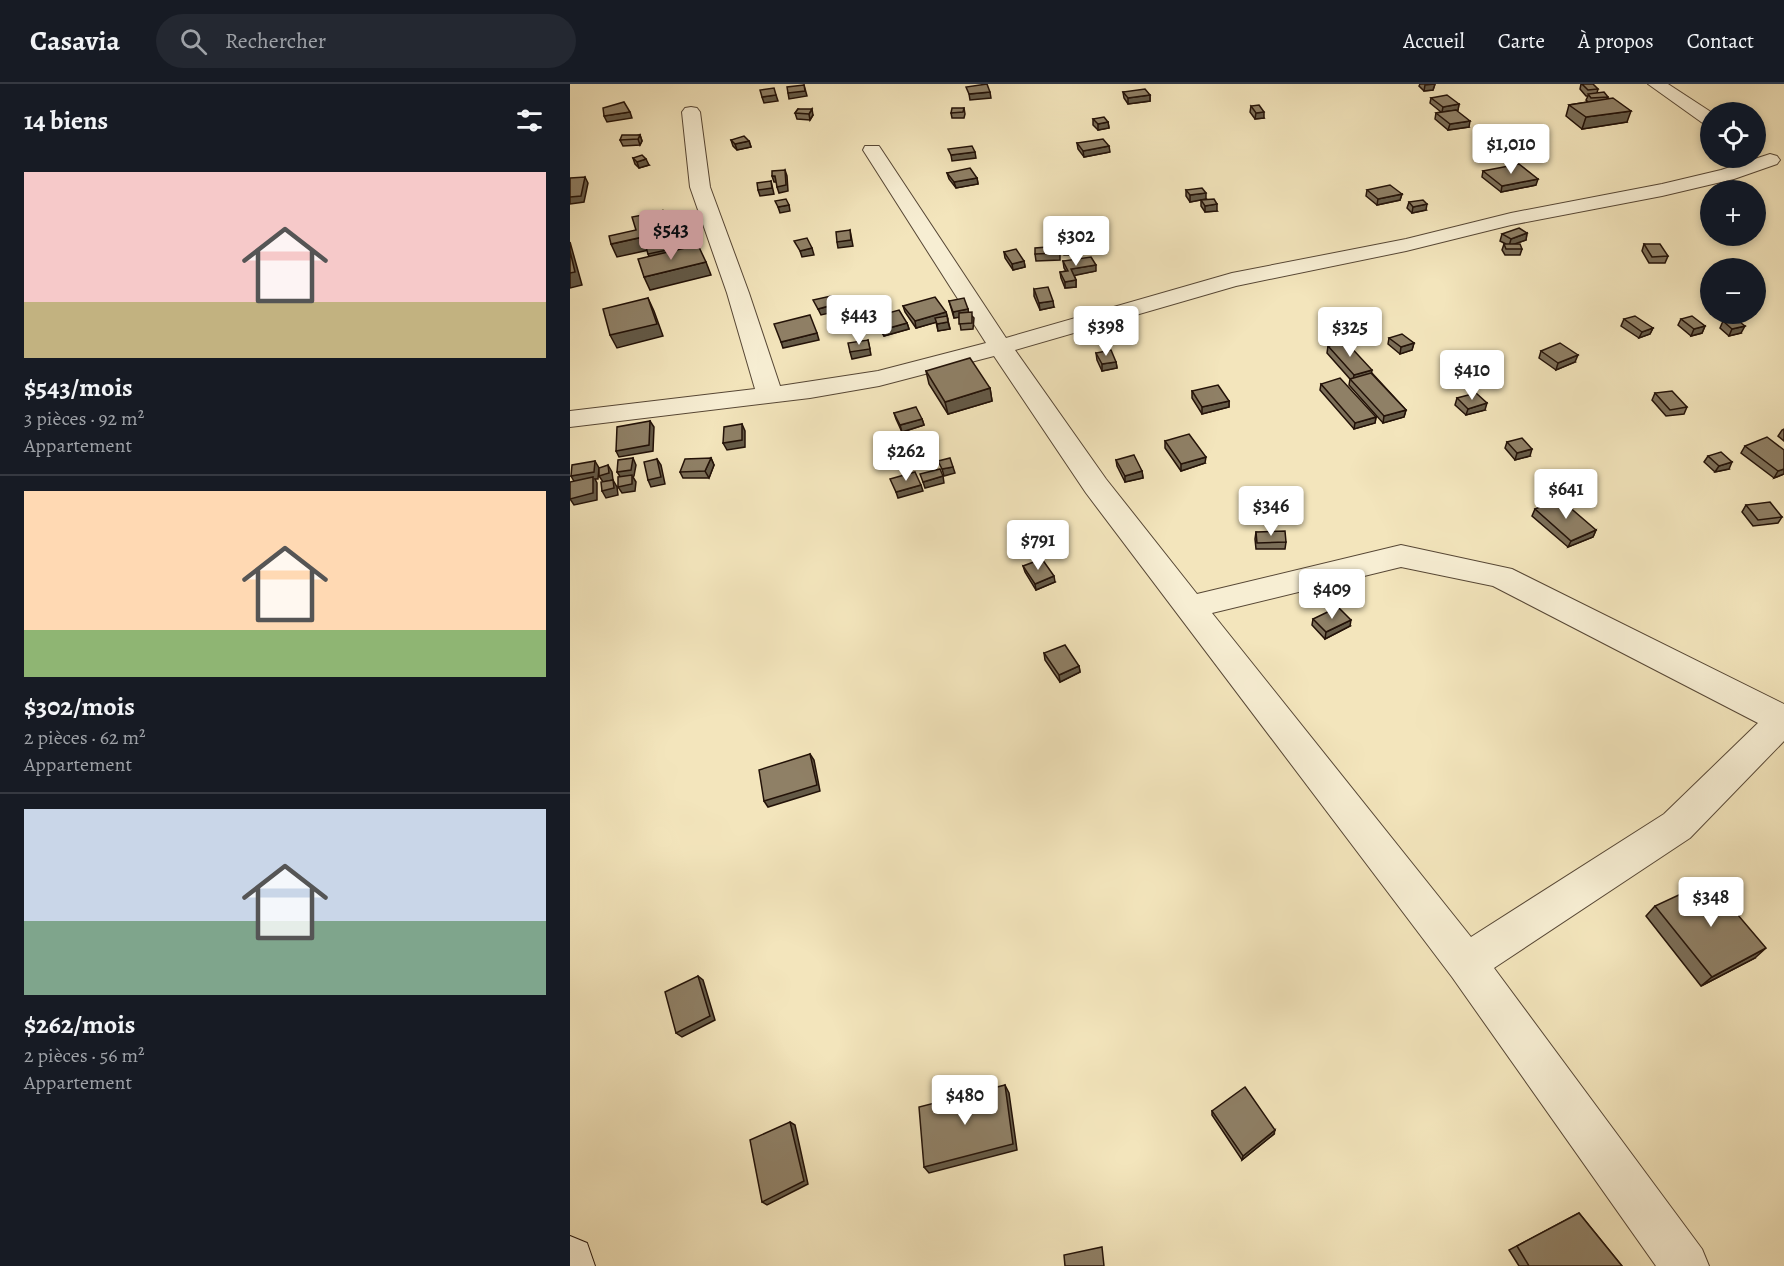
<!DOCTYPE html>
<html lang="fr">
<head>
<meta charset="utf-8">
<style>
  body { margin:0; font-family:Alegreya,serif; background:#242831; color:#f1f3f6; height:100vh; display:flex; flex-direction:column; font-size:22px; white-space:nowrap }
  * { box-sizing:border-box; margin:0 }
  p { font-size:20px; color:#9ea1a6 }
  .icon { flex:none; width:33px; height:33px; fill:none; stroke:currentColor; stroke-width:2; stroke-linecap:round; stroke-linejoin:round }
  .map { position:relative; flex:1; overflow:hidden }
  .sheet { display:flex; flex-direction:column; background:#171b24; width:570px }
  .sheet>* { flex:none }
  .tools { position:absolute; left:1130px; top:18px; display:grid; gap:12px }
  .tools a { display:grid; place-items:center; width:66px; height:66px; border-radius:50%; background:#171b24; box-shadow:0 3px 9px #0003; font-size:30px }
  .price { position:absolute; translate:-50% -51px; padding:0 14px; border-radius:6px; background:#fff; color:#222; font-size:20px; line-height:39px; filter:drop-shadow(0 2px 3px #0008) }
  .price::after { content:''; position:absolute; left:50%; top:36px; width:18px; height:14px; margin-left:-9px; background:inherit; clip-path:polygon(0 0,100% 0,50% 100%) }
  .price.active { background:#c59692; color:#111 }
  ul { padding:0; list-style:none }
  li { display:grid; align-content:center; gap:12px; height:318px; padding:0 24px }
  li+li { border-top:2px solid #363941 }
  li span { display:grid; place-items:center; height:186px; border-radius:0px; color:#555 }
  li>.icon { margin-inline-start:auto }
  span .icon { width:108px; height:108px; fill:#fffc; stroke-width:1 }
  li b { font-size:26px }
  h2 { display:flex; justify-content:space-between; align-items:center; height:72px; padding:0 24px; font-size:26px }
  header { display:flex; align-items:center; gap:36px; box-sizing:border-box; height:84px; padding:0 30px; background:#171b24; border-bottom:2px solid #363941 }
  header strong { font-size:28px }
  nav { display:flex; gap:33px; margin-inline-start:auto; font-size:21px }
  .search { width:420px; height:54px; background:#242831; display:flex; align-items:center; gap:15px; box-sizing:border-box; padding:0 21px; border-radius:33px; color:#9ea1a6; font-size:22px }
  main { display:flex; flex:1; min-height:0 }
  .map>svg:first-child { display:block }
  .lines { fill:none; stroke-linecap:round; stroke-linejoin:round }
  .street-casing { stroke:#574735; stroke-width:2 }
  .secondary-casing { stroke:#231208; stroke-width:2 }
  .street { fill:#f7eed3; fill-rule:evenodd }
  .secondary { fill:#f7eed3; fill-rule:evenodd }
  .wall { fill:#7b6e58; stroke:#231208; stroke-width:1.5 }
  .shaded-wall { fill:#645a47; stroke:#231208; stroke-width:1.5 }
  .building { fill:#8f8066; stroke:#231208; stroke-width:1.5 }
</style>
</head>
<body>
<header>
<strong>Casavia</strong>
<div class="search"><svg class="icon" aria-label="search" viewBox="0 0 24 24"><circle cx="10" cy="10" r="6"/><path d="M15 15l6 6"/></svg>Rechercher</div>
<nav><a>Accueil</a><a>Carte</a><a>À propos</a><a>Contact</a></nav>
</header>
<main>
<section class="sheet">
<h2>14 biens<svg class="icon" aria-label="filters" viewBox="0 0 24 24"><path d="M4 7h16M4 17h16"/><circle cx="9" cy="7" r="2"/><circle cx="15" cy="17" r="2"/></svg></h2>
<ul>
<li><span style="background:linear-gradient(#f6c9c9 70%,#c2b280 0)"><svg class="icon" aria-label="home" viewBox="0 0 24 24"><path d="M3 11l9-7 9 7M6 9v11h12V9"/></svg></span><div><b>$543/mois</b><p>3 pièces · 92 m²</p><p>Appartement</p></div></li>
<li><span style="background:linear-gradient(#ffd9b3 75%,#8fb573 0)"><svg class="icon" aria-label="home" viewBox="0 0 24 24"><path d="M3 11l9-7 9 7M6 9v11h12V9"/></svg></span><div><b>$302/mois</b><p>2 pièces · 62 m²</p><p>Appartement</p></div></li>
<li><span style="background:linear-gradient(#c9d6e8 60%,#7fa58c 0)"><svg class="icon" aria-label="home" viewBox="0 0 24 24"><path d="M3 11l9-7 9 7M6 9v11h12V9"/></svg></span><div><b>$262/mois</b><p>2 pièces · 56 m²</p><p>Appartement</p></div></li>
</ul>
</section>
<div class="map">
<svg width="1214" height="1182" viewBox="0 0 1214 1182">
  <rect width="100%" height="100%" fill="#f3e5bc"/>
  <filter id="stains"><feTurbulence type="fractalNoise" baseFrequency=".00333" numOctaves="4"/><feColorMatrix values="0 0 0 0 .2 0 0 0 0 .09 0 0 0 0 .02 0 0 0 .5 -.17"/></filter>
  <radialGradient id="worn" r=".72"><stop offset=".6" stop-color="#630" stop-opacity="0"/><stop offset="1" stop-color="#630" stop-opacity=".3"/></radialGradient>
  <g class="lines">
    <defs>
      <g id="street">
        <path d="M1078 0H1098L1141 28 1140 41 1134 40Z"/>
        <path d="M121 23 127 24 130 28 140 103 179 209 210 302 308 287 416 259 293 66 295 62H309L436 254 662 189 836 155 941 129 1092 100 1151 86 1200 70 1207 72 1210 76 1207 80 1164 95 1092 112 941 141 836 167 666 202 445 266 536 395 627 510 831 461 942 485 1214 620V657L1120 754 924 884 1132 1165 1139 1182H1086L882 893 516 409 424 272 309 302 240 314 0 343V327L185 305 157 209 120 103 112 28 115 24ZM831 483 923 502 1188 639 1094 730 901 853 642 529Z"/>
      </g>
      <path id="secondary" d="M0 1152 17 1159 25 1182H0Z"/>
    </defs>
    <use href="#street" class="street-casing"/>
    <use href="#secondary" class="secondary-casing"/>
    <use href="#street" class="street"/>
    <use href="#secondary" class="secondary"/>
  </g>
  <g class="wall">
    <path d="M850 0H865L863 6 854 7 849 2Z"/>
    <path d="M1011 0 1028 5 1027 9 1038 13 1037 15 1057 38 1012 45 996 32 999 21 1018 18 1016 16 1018 12H1016L1010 5Z"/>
    <path d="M553 8 580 11V17L558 20 554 14Z"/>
    <path d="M861 14 889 20 888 26 882 27 899 43 878 46 865 35 866 29 871 28 860 19Z"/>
    <path d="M681 22 694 34 685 35 680 28Z"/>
    <path d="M394 24 395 30 394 34H382L381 29Z"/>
    <path d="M228 25 243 31 240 36 227 35 225 29Z"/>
    <path d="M523 35 538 38 539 44 528 46 523 41Z"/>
    <path d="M70 51 72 57 70 61 53 62 50 56Z"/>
    <path d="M161 56 179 57 181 63 167 66 163 62Z"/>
    <path d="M507 59 540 68 514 73 508 65Z"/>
    <path d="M63 74 79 81 69 84 65 80Z"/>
    <path d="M913 87 966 101 931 108 912 93Z"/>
    <path d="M377 89 407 94 408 100 386 104 379 95Z"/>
    <path d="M616 106 636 115 620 118 616 112Z"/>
    <path d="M797 106 832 110 830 116 807 121 796 112Z"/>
    <path d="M631 116 647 127 635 128 631 122Z"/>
    <path d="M839 118 856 126 842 129 837 124Z"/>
    <path d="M957 149 956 156 944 160 952 165 950 171H935L932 166 934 160H936L930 157 932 150Z"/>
    <path d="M503 158 504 171H494L493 164Z"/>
    <path d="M1074 160 1098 172 1095 179H1079L1072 167Z"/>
    <path d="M490 162V176L466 177 465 170Z"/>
    <path d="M434 168 454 177 455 183 443 186 435 174Z"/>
    <path d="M493 177 526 187 504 191 506 196V203L495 204 491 194 490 188 496 187 494 184Z"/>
    <path d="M464 205 484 223 470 226 464 212Z"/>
    <path d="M379 217 398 225V228L404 234 403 245 391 246 389 233 384 234Z"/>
    <path d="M333 222 376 228 380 245 368 247 366 238 346 244 335 228Z"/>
    <path d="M304 233 337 239 339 245 314 252 305 239Z"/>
    <path d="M1054 235 1083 244 1080 250 1069 254 1051 242Z"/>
    <path d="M1111 235 1135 242 1132 249 1121 252 1108 241Z"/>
    <path d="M1153 237 1171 249 1159 252 1150 244Z"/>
    <path d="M819 254 844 259 842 266 830 270 818 260Z"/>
    <path d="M758 262 802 289 836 326 834 333 813 339 779 301 780 295 757 269Z"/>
    <path d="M971 267 1005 278 986 286 969 274Z"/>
    <path d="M526 269 546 278 547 284 532 287 527 276Z"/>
    <path d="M356 287 420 304 422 317 378 330 359 300Z"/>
    <path d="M751 300 806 333 805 339 784 345 750 306Z"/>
    <path d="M622 307 659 317V323L632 330 622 314Z"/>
    <path d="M1085 309 1117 323 1114 330 1096 332 1082 316Z"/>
    <path d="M887 314 915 326 896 331 885 321Z"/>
    <path d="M324 329 352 335 354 341 332 348 326 335Z"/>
    <path d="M1214 345V357L1208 352 1212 346Z"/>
    <path d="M595 357 635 379 611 387 595 364Z"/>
    <path d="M937 358 960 372 945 376 935 364Z"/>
    <path d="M1175 362 1214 390 1204 394 1171 369Z"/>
    <path d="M1138 372 1159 385 1145 388 1134 378Z"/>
    <path d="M141 374 144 381 139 394H113L110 388Z"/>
    <path d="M546 376 572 387 573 394 555 398 547 382Z"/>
    <path d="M1176 421 1212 433 1208 439 1183 442 1172 428Z"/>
    <path d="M965 425 1026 446 1023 453 998 463 962 432Z"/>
    <path d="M686 448 716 458 715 465H686L685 455Z"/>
    <path d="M453 482 485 498 466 506 455 488Z"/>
    <path d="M743 535 780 542 755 555 742 541Z"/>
    <path d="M474 569 509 582 510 588 490 598 475 576Z"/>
    <path d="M1085 822 1185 874 1131 902 1076 832Z"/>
    <path d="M642 1027 704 1050 672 1076 642 1031Z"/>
    <path d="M1009 1129 1052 1182H949L939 1166Z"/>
  </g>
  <g class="shaded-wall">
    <path d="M865 0 863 6 854 7 855 1Z"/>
    <path d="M234 1 237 12 219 15 218 9Z"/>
    <path d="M420 8 421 14 400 16 399 10Z"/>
    <path d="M206 11 208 17 194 19 192 13Z"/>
    <path d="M580 11V17L558 20V14Z"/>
    <path d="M889 20 888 26 872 28 873 23Z"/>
    <path d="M242 25 243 31 240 36 239 30Z"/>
    <path d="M1061 27 1057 38 1012 45 1016 33Z"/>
    <path d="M60 28 62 34 37 38 34 32Z"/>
    <path d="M694 28V34L685 35 686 29Z"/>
    <path d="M900 37 899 43 878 46 880 40Z"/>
    <path d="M538 38 539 44 528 46V40Z"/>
    <path d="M70 51 72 57 70 61 68 55Z"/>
    <path d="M179 57 181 63 167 66 165 60Z"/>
    <path d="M539 62 540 68 514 73 513 67Z"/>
    <path d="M405 68 406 74 382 77 381 71Z"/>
    <path d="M76 75 79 81 69 84 67 78Z"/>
    <path d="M215 86 217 92 218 107 209 109 207 103Z"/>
    <path d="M202 92H205L207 98H204Z"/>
    <path d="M15 93 18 99 14 118 0 120V113Z"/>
    <path d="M407 94 408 100 386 104 384 98Z"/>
    <path d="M968 95 966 101 931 108 932 102Z"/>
    <path d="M201 97 204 110 190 112 188 106Z"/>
    <path d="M636 109V115L620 118V111Z"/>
    <path d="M832 110 830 116 807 121 808 115Z"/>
    <path d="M647 120V127L635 128V122Z"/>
    <path d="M857 120 856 126 842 129 843 123Z"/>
    <path d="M219 121 220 127 210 129 208 123Z"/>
    <path d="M93 127 112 176 84 183 78 170Z"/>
    <path d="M280 146 283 162 268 164 267 158Z"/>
    <path d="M957 149 956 156 939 162 941 155Z"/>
    <path d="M73 153 79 166 47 173 41 160Z"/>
    <path d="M0 158 12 201 0 204Z"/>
    <path d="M242 164 244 171 232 173 230 167Z"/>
    <path d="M454 177 455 183 443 186 442 180Z"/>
    <path d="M136 178 141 191 80 206 74 193Z"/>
    <path d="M526 181V187L502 192 501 185Z"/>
    <path d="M506 196V203L495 204V198Z"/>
    <path d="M78 214 84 227 93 252 47 264 40 251Z"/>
    <path d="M483 217 484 223 470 226 469 219Z"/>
    <path d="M266 220 268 227 251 231 248 225Z"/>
    <path d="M398 225 399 232 384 234 383 228Z"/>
    <path d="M376 228 378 235 346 244 345 237Z"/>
    <path d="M378 238 380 245 368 247 367 240Z"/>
    <path d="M337 239 339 245 314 252 312 246Z"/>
    <path d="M1135 242 1132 249 1121 252 1124 245Z"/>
    <path d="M1175 242 1171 249 1159 252 1162 245Z"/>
    <path d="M1083 244 1080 250 1069 254 1072 248Z"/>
    <path d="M247 249 249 256 213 264 211 258Z"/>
    <path d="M298 256 301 271 282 275 280 268Z"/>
    <path d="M844 259 842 266 830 270 831 263Z"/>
    <path d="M1008 271 1005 278 986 286 988 279Z"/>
    <path d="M546 278 547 284 532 287V280Z"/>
    <path d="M802 286 801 293 783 297 784 291Z"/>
    <path d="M420 304 422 317 378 330 375 318Z"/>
    <path d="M659 317V323L632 330V323Z"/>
    <path d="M917 319 915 326 896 331 898 325Z"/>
    <path d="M836 326 834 333 813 339 814 332Z"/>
    <path d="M806 333 805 339 784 345 785 339Z"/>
    <path d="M352 335 354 341 332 348 330 341Z"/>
    <path d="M80 337 84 343 83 367 49 373 46 367Z"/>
    <path d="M172 340 175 347V363L157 366 153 359Z"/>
    <path d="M962 365 960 372 945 376 947 369Z"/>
    <path d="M636 373 635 379 611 387V380Z"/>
    <path d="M63 374 66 381 64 392 63 393 66 398 65 407 52 409 48 403 51 394 47 388Z"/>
    <path d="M141 374 144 381 139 394 135 387Z"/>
    <path d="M87 375 91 381 95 400 81 403 78 396Z"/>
    <path d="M25 377 29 384 28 395H25L27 399V416L4 421 0 415 5 399 1 392Z"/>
    <path d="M1162 378 1159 385 1145 388 1149 382Z"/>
    <path d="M38 381 42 388 43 396 33 398 29 392Z"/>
    <path d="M383 383 385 389 374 392 372 385Z"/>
    <path d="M1214 385V390L1204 394 1208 387Z"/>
    <path d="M572 387 573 394 555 398V392Z"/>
    <path d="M373 392 374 399 355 404 353 398Z"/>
    <path d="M43 396 47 403 48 411 36 414 32 407Z"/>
    <path d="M351 401 353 407 328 414 326 408Z"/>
    <path d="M1026 446 1023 453 998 463 1001 457Z"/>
    <path d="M484 492 485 498 466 506 465 500Z"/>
    <path d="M781 536 780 542 755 555 756 548Z"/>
    <path d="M509 582 510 588 490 598 489 591Z"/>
    <path d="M240 670 244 676 250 707 198 723 194 717Z"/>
    <path d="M1196 864 1185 874 1131 902 1142 893Z"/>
    <path d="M128 892 133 896 145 936 112 953 106 949Z"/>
    <path d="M435 1001 439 1009 447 1066 359 1089 354 1083Z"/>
    <path d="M220 1038 225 1041 238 1100 197 1121 192 1118Z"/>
    <path d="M705 1046 704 1050 672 1076 673 1072Z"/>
  </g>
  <g class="building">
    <path d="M417 0 420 8 399 10 396 3Z"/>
    <path d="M1012 0H1023L1028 5 1018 6Z"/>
    <path d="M234 1 235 7 218 9 217 3Z"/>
    <path d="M204 4 206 11 192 13 190 6Z"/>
    <path d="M575 5 580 11 558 14 553 8Z"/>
    <path d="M1034 8 1038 13 1021 14 1018 10Z"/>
    <path d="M877 11 889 20 873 23 861 14Z"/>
    <path d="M1043 14 1061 27 1016 33 999 21Z"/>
    <path d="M54 18 60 28 34 32 33 24Z"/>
    <path d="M689 21 694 28 686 29 681 22Z"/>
    <path d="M382 24H394L393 28 381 29Z"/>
    <path d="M228 25H242L239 30 225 29Z"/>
    <path d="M886 26 900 37 880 40 866 29Z"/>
    <path d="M534 33 538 38 528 40 523 35Z"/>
    <path d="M52 51H70L68 55 50 56Z"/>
    <path d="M174 52 179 57 165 60 161 56Z"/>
    <path d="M533 55 539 62 513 67 507 59Z"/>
    <path d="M402 62 405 68 381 71 378 65Z"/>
    <path d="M72 71 76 75 67 78 63 74Z"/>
    <path d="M949 80 968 95 932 102 913 87Z"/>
    <path d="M400 84 407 94 384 98 377 89Z"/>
    <path d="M215 86 216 101 207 103 205 92H202V87Z"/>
    <path d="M15 93 11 112 0 113V94Z"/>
    <path d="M201 97 202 104 188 106 187 99Z"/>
    <path d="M820 101 832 110 808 115 797 106Z"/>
    <path d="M632 104 636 109 620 111 616 106Z"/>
    <path d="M216 115 219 121 208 123 205 117Z"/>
    <path d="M644 115 647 120 635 122 631 116Z"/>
    <path d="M853 116 857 120 843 123 839 118Z"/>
    <path d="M93 127 107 164 78 170 73 153 41 160 39 152 66 146 62 133Z"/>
    <path d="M949 144 957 149 941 155 932 150Z"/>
    <path d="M121 146 128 161 112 165 105 149Z"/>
    <path d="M280 146 281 156 267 158 266 148Z"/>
    <path d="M237 154 242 164 230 167 224 157Z"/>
    <rect x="493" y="158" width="10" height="6"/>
    <path d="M934 160H950L952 165H936Z"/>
    <path d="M1074 160H1090L1098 172 1082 173Z"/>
    <path d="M128 161 136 178 74 193 68 175Z"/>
    <path d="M490 162V169L465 170V164Z"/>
    <path d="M446 165 454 177 442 180 434 168Z"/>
    <path d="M0 167 5 188 0 189Z"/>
    <path d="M521 173 526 181 501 185 506 196 495 198 490 188 498 187 493 177Z"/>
    <path d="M478 203 483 217 469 219 464 205Z"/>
    <path d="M261 212 266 220 248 225 243 216Z"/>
    <path d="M365 213 376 228 345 237 333 222Z"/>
    <path d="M78 214 87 240 40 251 33 225Z"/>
    <path d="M394 214 398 225 383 228 379 217Z"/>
    <path d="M329 226 337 239 312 246 304 233Z"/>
    <path d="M402 228V239L389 240V229Z"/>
    <path d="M240 231 247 249 211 258 204 240Z"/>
    <path d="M377 232 378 238 367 240 365 234Z"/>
    <path d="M1065 232 1083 244 1072 248 1054 235Z"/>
    <path d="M1122 232 1135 242 1124 245 1111 235Z"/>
    <path d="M1166 235 1175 242 1162 245 1153 237Z"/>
    <path d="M832 250 844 259 831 263 819 254Z"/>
    <path d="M298 256 300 265 280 268 278 259Z"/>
    <path d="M776 258 802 286 784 291 758 262Z"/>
    <path d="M990 259 1008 271 988 279 971 267Z"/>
    <path d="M541 266 546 278 532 280 526 269Z"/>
    <path d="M400 274 420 304 375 318 356 287Z"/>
    <path d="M801 289 836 326 814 332 780 295Z"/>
    <path d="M770 294 806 333 785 339 751 300Z"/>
    <path d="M648 301 659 317 632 323 622 307Z"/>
    <path d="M1102 307 1117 323 1100 326 1085 309Z"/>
    <path d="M906 309 917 319 898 325 887 314Z"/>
    <path d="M346 323 352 335 330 341 324 329Z"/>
    <path d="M80 337 79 361 46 367 47 343Z"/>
    <path d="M172 340V356L153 359 154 343Z"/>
    <path d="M619 350 636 373 611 380 595 357Z"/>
    <path d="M1197 353 1214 366V385L1208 387 1175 362Z"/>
    <path d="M952 354 962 365 947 369 937 358Z"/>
    <path d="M1151 368 1162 378 1149 382 1138 372Z"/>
    <path d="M564 371 572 387 555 392 546 376Z"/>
    <path d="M63 374 61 386 47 388 48 376Z"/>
    <path d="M141 374 135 387 110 388 115 375Z"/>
    <path d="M380 374 383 383 372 385 368 377Z"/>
    <path d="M87 375 91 393 78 396 74 378Z"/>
    <path d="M25 377 24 388 1 392 2 381Z"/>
    <path d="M38 381 39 389 29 392V384Z"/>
    <path d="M370 385 373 392 353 398 350 390Z"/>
    <path d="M345 388 351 401 326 408 320 395Z"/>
    <path d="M62 391V400L48 403V393Z"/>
    <path d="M23 393V409L0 415V398Z"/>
    <path d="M43 396 44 404 32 407 31 398Z"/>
    <path d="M990 415 1026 446 1001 457 965 425Z"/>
    <path d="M1200 418 1212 433 1188 436 1176 421Z"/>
    <path d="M715 447 716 458 687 459 686 448Z"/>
    <path d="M472 475 484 492 465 500 453 482Z"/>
    <path d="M768 523 781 536 756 548 743 535Z"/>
    <path d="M495 561 509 582 489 591 474 569Z"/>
    <path d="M240 670 247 701 194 717 189 686Z"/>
    <path d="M1139 797 1196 864 1142 893 1085 822Z"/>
    <path d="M128 892 140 932 106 949 95 908Z"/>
    <path d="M435 1001 443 1060 354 1083 349 1023Z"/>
    <path d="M675 1003 705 1046 673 1072 642 1027Z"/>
    <path d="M220 1038 234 1097 192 1118 180 1056Z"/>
    <path d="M1009 1129 1052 1182H959L947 1162Z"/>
    <path d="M532 1163 534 1182H495L494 1171Z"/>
  </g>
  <rect width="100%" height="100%" filter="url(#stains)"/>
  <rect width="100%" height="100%" fill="url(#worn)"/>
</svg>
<div class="tools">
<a><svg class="icon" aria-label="locate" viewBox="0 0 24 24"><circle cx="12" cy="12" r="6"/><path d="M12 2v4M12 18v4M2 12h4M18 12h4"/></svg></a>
<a>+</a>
<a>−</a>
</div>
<b class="price" style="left:941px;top:91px">$1,010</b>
<b class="price active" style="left:101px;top:177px">$543</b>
<b class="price" style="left:506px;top:183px">$302</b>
<b class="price" style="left:289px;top:262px">$443</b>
<b class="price" style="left:536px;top:273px">$398</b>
<b class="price" style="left:780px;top:274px">$325</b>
<b class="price" style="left:902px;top:317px">$410</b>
<b class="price" style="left:336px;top:398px">$262</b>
<b class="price" style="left:996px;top:436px">$641</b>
<b class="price" style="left:701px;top:453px">$346</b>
<b class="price" style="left:468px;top:487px">$791</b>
<b class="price" style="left:762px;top:536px">$409</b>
<b class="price" style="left:1141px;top:844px">$348</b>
<b class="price" style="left:395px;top:1042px">$480</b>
</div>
</main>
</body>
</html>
